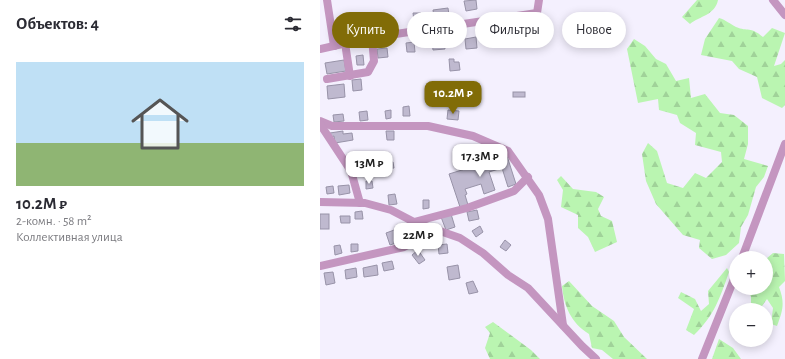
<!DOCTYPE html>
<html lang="ru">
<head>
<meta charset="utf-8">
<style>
  body { margin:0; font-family:"Alegreya Sans",sans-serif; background:#f2f2f3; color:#2b2b33; height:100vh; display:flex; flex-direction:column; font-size:15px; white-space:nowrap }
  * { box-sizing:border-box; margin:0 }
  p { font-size:13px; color:#7c7c81 }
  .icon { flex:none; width:22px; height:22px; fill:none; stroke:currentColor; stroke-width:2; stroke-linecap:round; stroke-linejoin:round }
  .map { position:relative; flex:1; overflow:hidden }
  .sheet { display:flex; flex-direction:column; background:#fff; width:320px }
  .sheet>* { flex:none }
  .guide { position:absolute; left:12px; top:12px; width:380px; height:36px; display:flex; gap:8px }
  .buttons { position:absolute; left:409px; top:251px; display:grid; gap:8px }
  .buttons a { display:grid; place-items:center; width:44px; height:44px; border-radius:50%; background:#fff; box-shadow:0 2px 10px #0003; font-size:20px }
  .price { position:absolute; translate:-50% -34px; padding:0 9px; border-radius:8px; background:#fff; color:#222; font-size:13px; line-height:26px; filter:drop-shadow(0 1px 2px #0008) }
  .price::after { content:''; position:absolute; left:50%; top:24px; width:12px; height:9px; margin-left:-6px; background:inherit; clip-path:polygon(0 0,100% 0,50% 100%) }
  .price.active { background:#816c07; color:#fff }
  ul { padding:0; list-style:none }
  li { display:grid; align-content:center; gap:8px; height:212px; padding:0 16px }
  li span { display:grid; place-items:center; height:124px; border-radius:0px; color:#555 }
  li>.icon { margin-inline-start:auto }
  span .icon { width:72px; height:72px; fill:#fffc; stroke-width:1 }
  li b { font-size:17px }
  h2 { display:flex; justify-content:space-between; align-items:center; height:48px; padding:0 16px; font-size:17px }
  .tag { padding:0 14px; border-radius:18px; background:#fff; box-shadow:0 2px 10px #0003; font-size:14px; line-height:36px }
  .tag.active { background:#816c07; color:#fff }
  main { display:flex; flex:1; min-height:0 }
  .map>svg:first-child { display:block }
  .forest { fill:url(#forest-firs) }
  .building { fill:#bfb9cf; stroke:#9893a8 }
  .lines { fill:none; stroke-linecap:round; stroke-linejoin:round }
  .minor { stroke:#c496c0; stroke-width:8 }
</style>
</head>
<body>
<main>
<section class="sheet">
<h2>Объектов: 4<svg class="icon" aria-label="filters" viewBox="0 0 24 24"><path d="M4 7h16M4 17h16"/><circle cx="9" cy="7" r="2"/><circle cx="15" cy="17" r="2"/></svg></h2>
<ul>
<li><span style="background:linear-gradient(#bfe0f5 65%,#8fb573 0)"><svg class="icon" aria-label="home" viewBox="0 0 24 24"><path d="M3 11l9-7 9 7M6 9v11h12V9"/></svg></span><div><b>10.2M ₽</b><p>2-комн. · 58 m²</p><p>Коллективная улица</p></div></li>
</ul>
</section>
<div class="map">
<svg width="465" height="359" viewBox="0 0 465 359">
  <defs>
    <pattern id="forest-firs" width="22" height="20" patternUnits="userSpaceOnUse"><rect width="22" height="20" fill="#baf5b1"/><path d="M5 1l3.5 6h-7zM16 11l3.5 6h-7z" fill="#a0d299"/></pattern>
  </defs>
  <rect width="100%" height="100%" fill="#f4f0fe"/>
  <g class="forest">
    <path d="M377 0H398C395 15 380 16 370 24L362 17Z"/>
    <path d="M399 18C406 20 410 24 416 27 428 32 430 26 443 37L452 28 465 33 454 66 461 64 465 60V105L462 108 442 98 437 77 419 69 412 61 381 55 385 39Z"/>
    <path d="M314 39 325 46 336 59 346 64 356 81 369 78 371 98 385 94 400 113 414 115 428 126V144L424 159 448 166 444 177 436 187 428 215 421 227 419 243 406 255 392 259 379 248 380 240 363 235 336 204 326 181 322 154 328 143 337 151 347 183 363 188 375 173 386 178 402 162 401 152 375 145 376 133 360 123 357 115 339 110 338 99 318 103 307 49Z"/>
    <path d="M241 176 253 189 276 192 284 197 278 209 281 216 292 221 297 242 275 252 268 237 258 228V215L241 207 243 190 237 180Z"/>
    <path d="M453 253 464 254 465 281 459 287C465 303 463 310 457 326L451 324 453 308 447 299 439 310H431V297L428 288H446V259Z"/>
    <path d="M407 268 409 272C400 298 394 316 374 335L366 330 374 309 358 298 361 292 375 299 381 311 389 304 388 291Z"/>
    <path d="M249 281 272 306 294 321 304 337 327 359H293L282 350 272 348 269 334C251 323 244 306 242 286Z"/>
    <path d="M173 322 211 350 220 359H170L165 348 170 333 165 327Z"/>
    <path d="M399 339 413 348 421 359H392Z"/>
  </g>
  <g class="building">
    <path d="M156 0 157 9 146 11 144 1Z"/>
    <path d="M128 8 129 15 114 17 113 10Z"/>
    <path d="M93 13H101L102 20 94 21Z"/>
    <path d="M33 18H39L40 30H34Z"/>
    <path d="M60 18 61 27H55L54 19Z"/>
    <path d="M25 24 26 33 13 34 12 25Z"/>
    <path d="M196 30 198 41 189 42 188 31Z"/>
    <path d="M156 37 157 48 146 49 145 39Z"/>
    <path d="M124 40 125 49 113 50 112 41Z"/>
    <path d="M94 42 95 52H87L86 43Z"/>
    <path d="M67 48 68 57 58 58 57 49Z"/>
    <path d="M43 55 44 65H37L36 56Z"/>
    <path d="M129 59H134V62H139L140 70 130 71Z"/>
    <path d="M24 60 26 71 7 74 5 63Z"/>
    <path d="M41 79 42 90 33 91 32 80Z"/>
    <path d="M24 84 25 97 8 99 7 86Z"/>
    <rect x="193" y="92" width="12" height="5"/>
    <path d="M89 106 90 116H83V107Z"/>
    <path d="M71 110V118L66 119 65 111Z"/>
    <path d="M128 110 139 111 138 120 127 119Z"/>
    <path d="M47 111 48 120 40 121 39 112Z"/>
    <path d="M23 114 24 121 14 122 13 115Z"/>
    <path d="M23 131V134L32 133 33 140 15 143 14 136 11 137 10 133Z"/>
    <path d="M66 131H74V140H67Z"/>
    <path d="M187 156 196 184 188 187 182 168 169 172 175 190 164 194 161 184 145 189 147 194 145 195 148 205 140 207 129 174Z"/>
    <path d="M39 157 40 164 32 165 31 158Z"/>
    <path d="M73 162 74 168 64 169 63 163Z"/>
    <path d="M46 181H52L53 188 46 189Z"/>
    <path d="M29 185 30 193 19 195 18 186Z"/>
    <path d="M13 186 14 193 7 194 6 187Z"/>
    <path d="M75 194 77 204 69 205 68 195Z"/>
    <path d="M103 200H109V208L103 209Z"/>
    <path d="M157 210 159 219 149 221 147 212Z"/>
    <path d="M42 211 43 219H35V212Z"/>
    <rect x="0" y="214" width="9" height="15"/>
    <path d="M131 214 135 227 126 230 121 217Z"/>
    <path d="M20 216H30V223H21Z"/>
    <path d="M160 226 163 232 156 237 152 231Z"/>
    <path d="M77 229 82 241 70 245 66 233Z"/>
    <path d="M185 240 191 245 186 251 180 247Z"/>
    <path d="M31 244H38V251L31 252Z"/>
    <path d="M127 244 128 253 119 254 118 245Z"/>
    <path d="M20 245 22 253 15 255 14 246Z"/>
    <path d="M98 250 105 260 99 264 92 255Z"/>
    <path d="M72 261 74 269 64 271 62 263Z"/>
    <path d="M57 265 58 275 44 277 43 268Z"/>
    <path d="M138 265 140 278 129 280 127 267Z"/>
    <path d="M36 268 37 277 26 279 25 270Z"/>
    <path d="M13 272 15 283 6 285 4 273Z"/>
    <path d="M153 281 158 292 149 294 146 283Z"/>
  </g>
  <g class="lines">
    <g class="minor">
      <path d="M7 0 14 46"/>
      <path d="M453 0 465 15"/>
      <path d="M25 43 30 76"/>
      <path d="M0 49 49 38 217 13 219 0"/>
      <path d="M7 79 48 72 54 61 52 38"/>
      <path d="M0 121 12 126H108L153 136 188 151 219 195 228 219 243 325"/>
      <path d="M0 124 31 171 40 203"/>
      <path d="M0 202 45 203 71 210 94 222 140 238 163 253 188 275 208 288 262 346 276 359"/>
      <path d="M94 222 147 208 194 191 208 177"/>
      <path d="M422 258 465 144"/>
      <path d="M0 266 84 247 118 230"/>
      <path d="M382 359 416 274"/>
    </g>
  </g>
</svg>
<div class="buttons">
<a>+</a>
<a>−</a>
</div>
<b class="price active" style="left:133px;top:115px">10.2M ₽</b>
<b class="price" style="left:160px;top:178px">17.3M ₽</b>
<b class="price" style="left:49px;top:185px">13M ₽</b>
<b class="price" style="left:98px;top:257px">22M ₽</b>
<div class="guide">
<a class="tag active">Купить</a>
<a class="tag">Снять</a>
<a class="tag">Фильтры</a>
<a class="tag">Новое</a>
</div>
</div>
</main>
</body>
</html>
